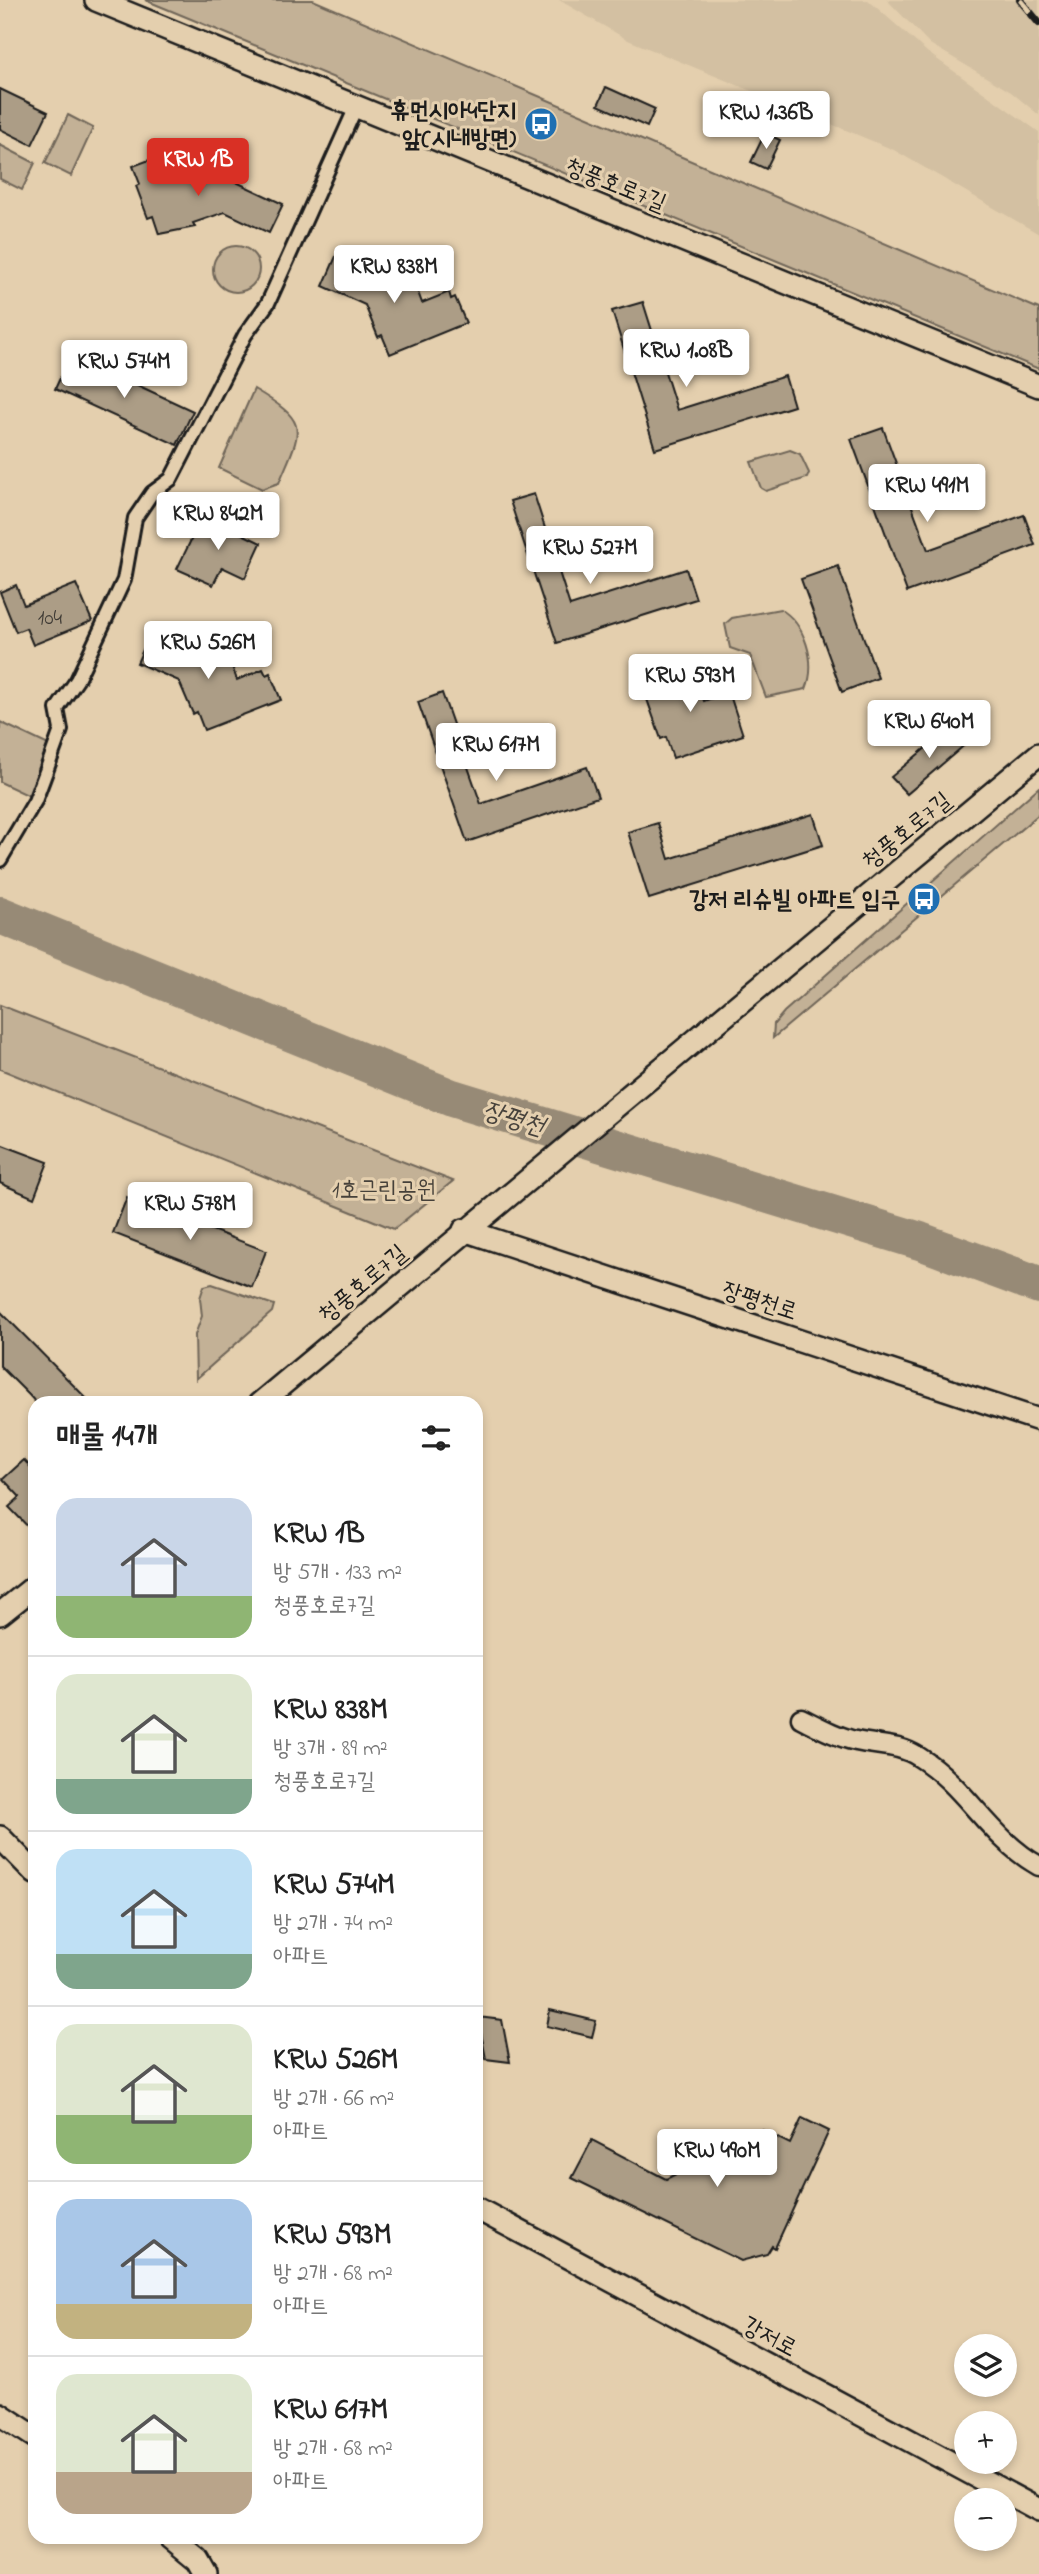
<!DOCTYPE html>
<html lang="ko">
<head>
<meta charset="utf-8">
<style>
  body { margin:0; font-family:"Indie Flower","Poor Story",sans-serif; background:#f6f6f6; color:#222; height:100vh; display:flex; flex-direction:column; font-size:26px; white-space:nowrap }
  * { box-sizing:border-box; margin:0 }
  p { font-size:23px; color:#767676 }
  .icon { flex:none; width:38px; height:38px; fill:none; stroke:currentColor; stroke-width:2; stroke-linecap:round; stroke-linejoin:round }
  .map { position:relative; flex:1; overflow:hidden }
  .panel { position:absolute; left:28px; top:1396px; width:455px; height:1148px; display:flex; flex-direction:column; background:#fff; border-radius:21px; box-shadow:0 4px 10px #0003 }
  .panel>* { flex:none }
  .tools { position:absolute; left:954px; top:2334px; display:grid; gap:14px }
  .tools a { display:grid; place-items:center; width:63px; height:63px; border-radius:50%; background:#fff; box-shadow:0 4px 10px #0003; font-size:35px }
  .price { position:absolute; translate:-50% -60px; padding:0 16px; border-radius:7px; background:#fff; color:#222; font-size:23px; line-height:46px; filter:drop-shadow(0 2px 4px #0008) }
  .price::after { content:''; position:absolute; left:50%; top:42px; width:21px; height:16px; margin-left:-10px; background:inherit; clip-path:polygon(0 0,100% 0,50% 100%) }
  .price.selected { background:#d93025; color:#fff }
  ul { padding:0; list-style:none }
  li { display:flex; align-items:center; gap:21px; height:175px; padding:0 28px }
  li+li { border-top:2px solid #e0e0e0 }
  li span { display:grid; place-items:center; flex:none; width:196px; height:140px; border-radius:21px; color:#555 }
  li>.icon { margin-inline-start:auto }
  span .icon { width:84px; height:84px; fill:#fffc; stroke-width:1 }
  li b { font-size:30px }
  h2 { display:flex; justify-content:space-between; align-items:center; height:84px; padding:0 28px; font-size:30px }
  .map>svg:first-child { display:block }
  .built { fill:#d3c0a2 }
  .green { fill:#c3b196; stroke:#706659; stroke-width:2 }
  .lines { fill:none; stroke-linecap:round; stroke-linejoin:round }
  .river { stroke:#978a76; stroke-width:38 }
  .building { fill:#ac9d86; stroke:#1c1c1c; stroke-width:2 }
  .pedestrian-casing { stroke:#1c1c1c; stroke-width:18 }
  .minor-casing { stroke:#1c1c1c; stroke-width:23 }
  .tertiary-casing { stroke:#1c1c1c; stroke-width:26 }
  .pedestrian { stroke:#e4cfae; stroke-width:12 }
  .minor { stroke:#e4cfae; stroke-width:18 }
  .tertiary { stroke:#e4cfae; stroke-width:21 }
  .rail-casing { stroke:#1c1c1c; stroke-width:8 }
  .rail { stroke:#e4cfae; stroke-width:5; stroke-dasharray:16; stroke-linecap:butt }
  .labels { text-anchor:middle; stroke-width:6; stroke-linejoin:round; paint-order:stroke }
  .number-label { font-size:21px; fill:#403c36 }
  .poi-label { font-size:24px; font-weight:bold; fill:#1c1c1c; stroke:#e4cfae; text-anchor:end }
  .street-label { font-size:24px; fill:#1c1c1c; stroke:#e4cfae }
  .park-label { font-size:24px; fill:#46413a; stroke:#e4cfae }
  .water-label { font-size:26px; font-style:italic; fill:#47423c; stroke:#e4cfae }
</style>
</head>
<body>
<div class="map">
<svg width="1039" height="2574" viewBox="0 0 1039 2574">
  <rect width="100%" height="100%" fill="#e4cfae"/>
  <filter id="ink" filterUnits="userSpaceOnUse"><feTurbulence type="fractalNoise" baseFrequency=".0143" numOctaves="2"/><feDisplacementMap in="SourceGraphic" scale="14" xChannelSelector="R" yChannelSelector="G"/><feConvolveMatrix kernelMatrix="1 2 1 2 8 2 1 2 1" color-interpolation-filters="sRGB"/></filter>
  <g filter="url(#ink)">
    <g class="built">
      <path d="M559 0H868L927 52 1039 132V234L894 150 628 40Z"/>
      <path d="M887 0H1039V115L1011 92 930 44Z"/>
    </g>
    <g class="green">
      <path d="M145 0H313L1039 309V369Z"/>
      <path d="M68 115 93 128 71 176 45 163Z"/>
      <path d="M0 145 35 163 22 190 0 179Z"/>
      <circle cx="236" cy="269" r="23"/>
      <path d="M254 389C311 423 302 428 279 483L262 489 219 468Z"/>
      <path d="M790 450 800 454 809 473 807 478 766 491 761 488 751 462Z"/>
      <path d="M780 609C805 623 817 662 806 689L766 697 750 655 730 648 725 624 732 618Z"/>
      <path d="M0 722 57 749 38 800 0 782Z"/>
      <path d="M1039 787V814L773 1038 774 1024 784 1012Z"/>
      <path d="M0 1005 453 1181 394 1229 0 1069Z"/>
      <path d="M212 1284 274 1305 272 1312 196 1379 195 1335 202 1316 200 1298 204 1286Z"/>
    </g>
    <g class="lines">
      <path class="river" d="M0 915 452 1098 920 1241 1039 1285"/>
    </g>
    <g class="building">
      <path d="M606 87 655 109 647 127 598 105Z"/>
      <path d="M0 89 48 112 32 145 0 129Z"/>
      <path d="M765 133 780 140 766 169 751 162Z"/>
      <path d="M160 156 165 158 170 171 194 162 201 180 213 175 216 179H230L283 204 269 233 225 212 193 223 195 227 159 234 153 216 148 218 136 186 140 184 133 166Z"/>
      <path d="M337 254 410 286 415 284 422 303 449 292 451 299 455 297 466 323 390 354 382 335 378 337 365 305 323 286Z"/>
      <path d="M643 302 677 410 785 376 794 406 655 449 612 311Z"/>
      <path d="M71 354 193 411 177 445 55 389Z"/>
      <path d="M883 428 928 550 1024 515 1035 545 907 592 851 439Z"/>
      <path d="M534 494 570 606 686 569 696 599 557 643 510 501Z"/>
      <path d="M203 515 261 543 245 578 222 567 213 585 177 569Z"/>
      <path d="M838 566 878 678 842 692 801 579Z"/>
      <path d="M76 584 92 621 33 645 26 628 16 632 0 592 16 585 24 605Z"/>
      <path d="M152 630 225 663 230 661 237 680 263 669 266 675 270 673 281 700 204 730 197 712 193 714 179 681 137 663Z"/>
      <path d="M693 667 704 701 729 692 743 735 673 758 666 737 661 739 642 685Z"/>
      <path d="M442 693 481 804 587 767 598 797 467 842 418 702Z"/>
      <path d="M952 726 967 743 907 794 891 777Z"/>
      <path d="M813 814 823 845 649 899 628 832 658 823 669 859Z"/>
      <path d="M0 1144 48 1162 34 1198 0 1183Z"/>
      <path d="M127 1197 266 1251 252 1287 113 1233Z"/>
      <path d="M0 1311 92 1404H37L29 1395 0 1366Z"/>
      <path d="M24 1460 35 1472V1534L9 1507 20 1497 3 1479Z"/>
      <path d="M550 2010 596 2021 592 2037 547 2026Z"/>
      <path d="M478 2017 502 2020 510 2062 486 2059Z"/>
      <path d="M802 2118 829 2131 775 2248 772 2246 767 2254 741 2261 572 2178 592 2140 666 2179 762 2130 790 2144Z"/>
    </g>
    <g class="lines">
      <defs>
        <path id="pedestrian" d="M0 860 35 801 48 766 61 730 57 709 77 680 124 580 135 518 152 493 171 479 245 335 268 303 356 107"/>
        <path id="minor" d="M801 1718C819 1727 837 1737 856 1741 878 1746 900 1744 919 1757 966 1786 990 1839 1039 1866"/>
        <g id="tertiary">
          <path d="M96 0 1039 386"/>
          <path d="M464 1230 1039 1420"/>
          <path d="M259 1404 1039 754"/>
          <path d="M0 1614 35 1586"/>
          <path d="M0 1837 35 1873"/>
          <path d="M476 2208 1039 2510"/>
          <path d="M0 2414 35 2437"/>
          <path d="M171 2538 198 2560 206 2574"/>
        </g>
      </defs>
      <use href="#pedestrian" class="pedestrian-casing"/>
      <use href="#minor" class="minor-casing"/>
      <use href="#tertiary" class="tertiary-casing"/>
      <use href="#pedestrian" class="pedestrian"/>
      <use href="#minor" class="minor"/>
      <use href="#tertiary" class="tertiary"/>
      <defs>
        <path id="rail" d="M1020 0 1039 23"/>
      </defs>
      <use href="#rail" class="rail-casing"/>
      <use href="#rail" class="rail"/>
    </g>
  </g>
  <defs>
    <symbol id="bus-disc" viewBox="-11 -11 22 22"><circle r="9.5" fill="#1f6fb2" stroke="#e4cfae"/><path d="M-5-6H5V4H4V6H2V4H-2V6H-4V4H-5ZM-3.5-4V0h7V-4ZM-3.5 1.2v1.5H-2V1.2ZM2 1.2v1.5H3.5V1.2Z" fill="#fff"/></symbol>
  </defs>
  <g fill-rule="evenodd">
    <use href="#bus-disc" x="522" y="105" width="38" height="38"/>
    <use href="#bus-disc" x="905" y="880" width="38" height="38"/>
  </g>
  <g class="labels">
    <g class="number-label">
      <text x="50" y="624">104</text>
    </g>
    <g class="poi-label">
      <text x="516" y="118">휴먼시아4단지<tspan x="516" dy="28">앞(시내방면)</tspan></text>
      <text x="900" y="907">강저 리슈빌 아파트 입구</text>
    </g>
    <g class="street-label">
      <text transform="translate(616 184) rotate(22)" y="8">청풍호로7길</text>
      <text transform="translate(906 830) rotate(-39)" y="8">청풍호로7길</text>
      <text transform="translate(362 1283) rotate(-40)" y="8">청풍호로7길</text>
      <text transform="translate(760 1300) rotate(18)" y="8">장평천로</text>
      <text transform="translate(770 2336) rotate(28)" y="8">강저로</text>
    </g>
    <g class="park-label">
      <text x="384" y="1197">1호근린공원</text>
    </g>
    <g class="water-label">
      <text transform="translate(514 1117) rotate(17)" y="9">장평천</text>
    </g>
  </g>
</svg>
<div class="tools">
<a><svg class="icon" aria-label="layers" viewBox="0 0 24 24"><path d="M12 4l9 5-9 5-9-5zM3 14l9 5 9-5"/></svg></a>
<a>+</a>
<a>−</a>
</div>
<b class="price" style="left:766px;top:151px">KRW 1.36B</b>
<b class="price selected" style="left:198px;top:198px">KRW 1B</b>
<b class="price" style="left:394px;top:305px">KRW 838M</b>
<b class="price" style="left:686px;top:389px">KRW 1.08B</b>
<b class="price" style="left:124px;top:400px">KRW 574M</b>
<b class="price" style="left:927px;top:524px">KRW 491M</b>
<b class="price" style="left:218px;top:552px">KRW 842M</b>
<b class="price" style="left:590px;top:586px">KRW 527M</b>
<b class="price" style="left:208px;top:681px">KRW 526M</b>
<b class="price" style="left:690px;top:714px">KRW 593M</b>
<b class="price" style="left:929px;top:760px">KRW 640M</b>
<b class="price" style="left:496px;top:783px">KRW 617M</b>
<b class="price" style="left:190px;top:1242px">KRW 578M</b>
<b class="price" style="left:717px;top:2189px">KRW 490M</b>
<section class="panel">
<h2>매물 14개<svg class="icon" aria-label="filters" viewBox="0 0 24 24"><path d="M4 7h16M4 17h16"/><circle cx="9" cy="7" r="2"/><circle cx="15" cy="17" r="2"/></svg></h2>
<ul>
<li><span style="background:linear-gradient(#c9d6e8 70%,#8fb573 0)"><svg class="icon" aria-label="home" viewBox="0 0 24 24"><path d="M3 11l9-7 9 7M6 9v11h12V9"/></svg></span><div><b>KRW 1B</b><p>방 5개 · 133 m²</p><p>청풍호로7길</p></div></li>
<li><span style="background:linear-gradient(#dfe7d0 75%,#7fa58c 0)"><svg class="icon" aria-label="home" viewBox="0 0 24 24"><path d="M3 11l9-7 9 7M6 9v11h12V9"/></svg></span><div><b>KRW 838M</b><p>방 3개 · 89 m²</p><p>청풍호로7길</p></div></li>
<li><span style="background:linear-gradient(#bfe0f5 75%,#7fa58c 0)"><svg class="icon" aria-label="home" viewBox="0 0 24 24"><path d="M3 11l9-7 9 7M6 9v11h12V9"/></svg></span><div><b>KRW 574M</b><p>방 2개 · 74 m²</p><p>아파트</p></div></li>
<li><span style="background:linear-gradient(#dfe7d0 65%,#8fb573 0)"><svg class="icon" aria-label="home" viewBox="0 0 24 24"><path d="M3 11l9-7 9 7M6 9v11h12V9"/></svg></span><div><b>KRW 526M</b><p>방 2개 · 66 m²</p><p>아파트</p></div></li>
<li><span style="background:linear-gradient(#a9c7e8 75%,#c2b280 0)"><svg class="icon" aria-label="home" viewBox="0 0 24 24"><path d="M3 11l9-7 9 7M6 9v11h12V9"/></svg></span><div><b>KRW 593M</b><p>방 2개 · 68 m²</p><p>아파트</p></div></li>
<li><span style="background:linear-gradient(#dfe7d0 70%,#b9a48a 0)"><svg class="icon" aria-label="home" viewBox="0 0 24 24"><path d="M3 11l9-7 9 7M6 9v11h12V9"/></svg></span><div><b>KRW 617M</b><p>방 2개 · 68 m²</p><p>아파트</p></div></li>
</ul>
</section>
</div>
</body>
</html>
